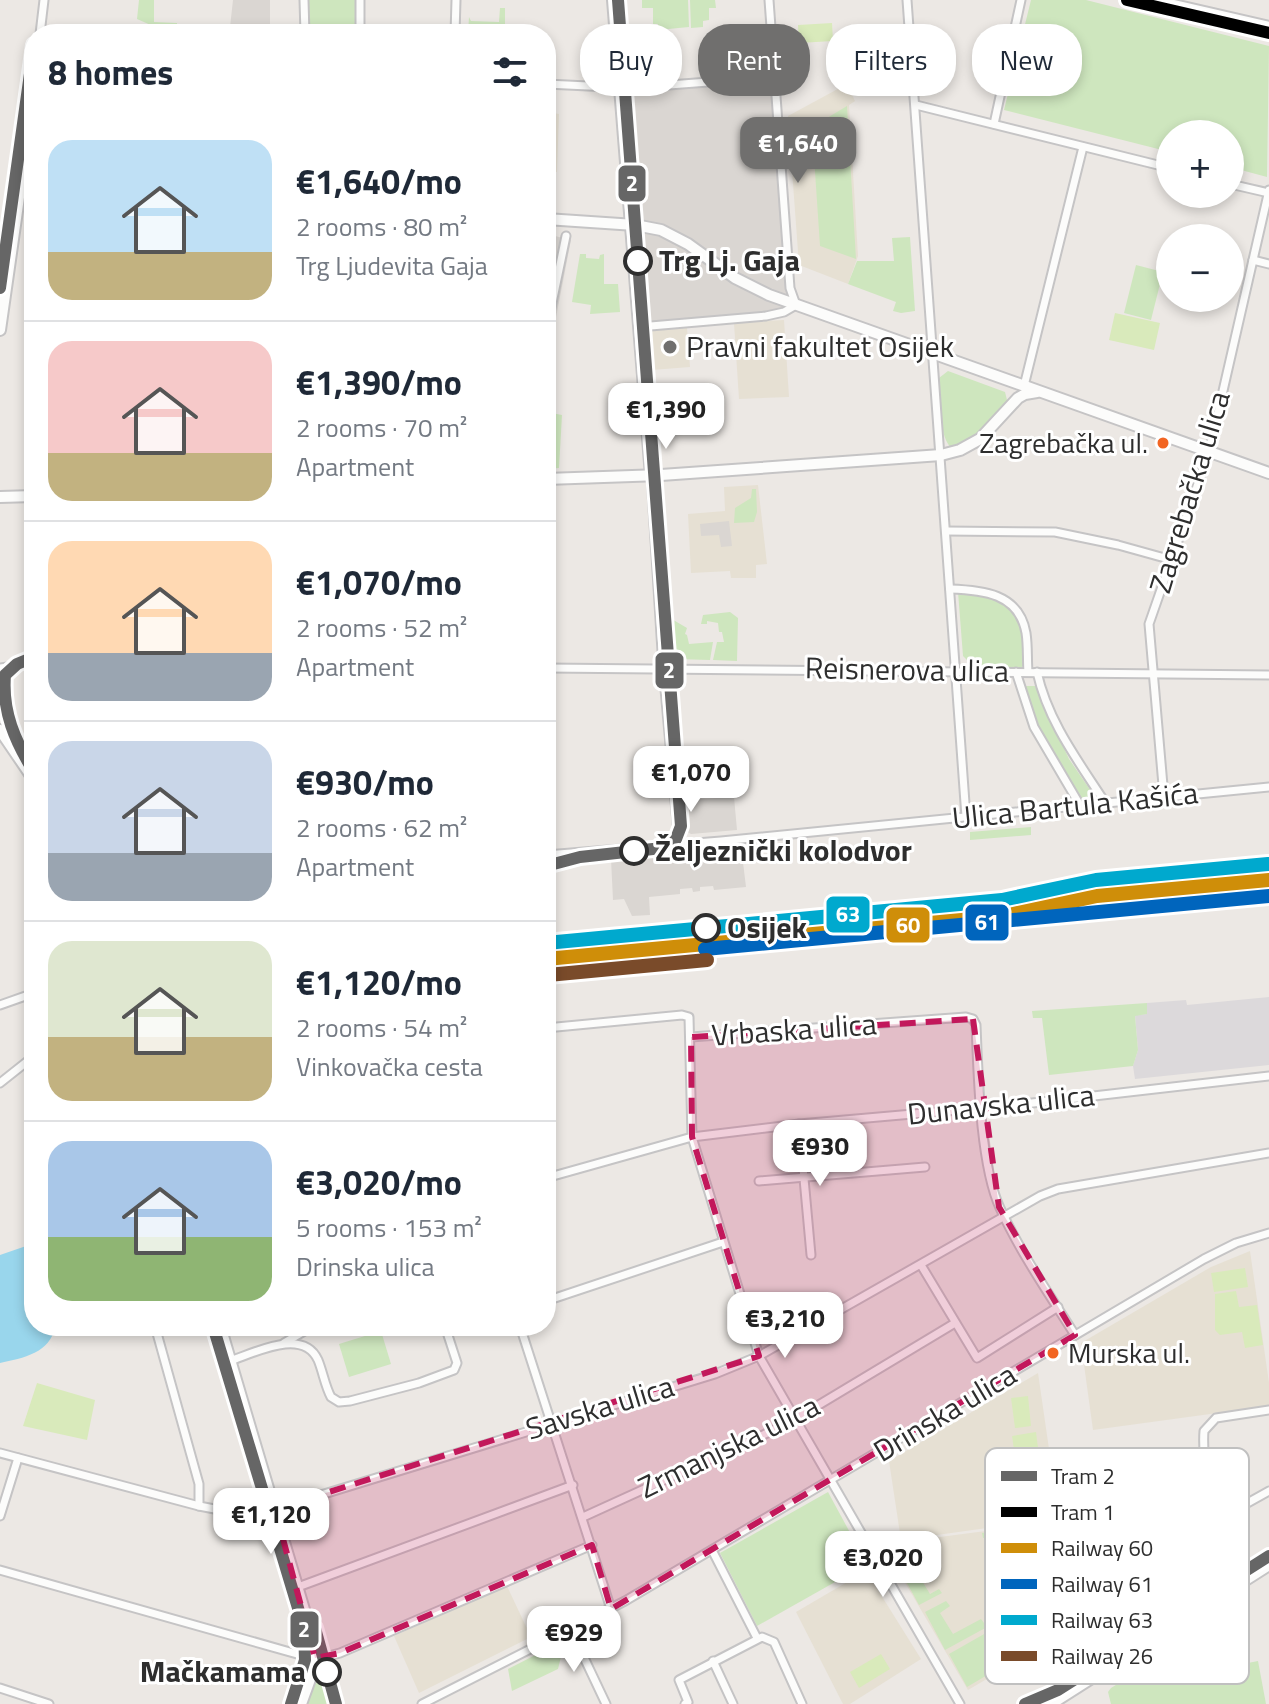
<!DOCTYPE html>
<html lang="en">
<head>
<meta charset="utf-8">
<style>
  body { margin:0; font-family:"Titillium Web",sans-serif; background:#f6f6f7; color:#1f2937; height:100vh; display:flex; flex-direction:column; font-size:30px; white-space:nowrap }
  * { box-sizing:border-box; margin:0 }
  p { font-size:26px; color:#747a83 }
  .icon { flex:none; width:44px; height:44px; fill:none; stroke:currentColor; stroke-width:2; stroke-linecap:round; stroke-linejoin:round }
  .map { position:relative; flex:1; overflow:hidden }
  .panel { position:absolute; left:24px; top:24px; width:532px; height:1312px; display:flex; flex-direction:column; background:#fff; border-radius:32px; box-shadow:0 4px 12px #0003 }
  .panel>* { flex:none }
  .hud { position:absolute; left:580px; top:24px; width:568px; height:72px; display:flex; gap:16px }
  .buttons { position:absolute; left:1156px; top:120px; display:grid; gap:16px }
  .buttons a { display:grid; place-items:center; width:88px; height:88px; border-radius:50%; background:#fff; box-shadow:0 4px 12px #0003; font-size:40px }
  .price { position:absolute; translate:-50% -68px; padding:0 18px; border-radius:16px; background:#fff; color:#222; font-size:26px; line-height:52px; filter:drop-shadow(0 2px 4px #0008) }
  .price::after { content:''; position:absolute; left:50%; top:48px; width:24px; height:18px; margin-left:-12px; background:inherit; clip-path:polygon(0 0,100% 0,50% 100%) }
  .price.on { background:#706f6e; color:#fff }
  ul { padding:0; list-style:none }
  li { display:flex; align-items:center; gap:24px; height:200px; padding:0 24px }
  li+li { border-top:2px solid #e0e1e3 }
  li span { display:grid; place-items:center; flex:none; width:224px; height:160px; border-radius:24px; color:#555 }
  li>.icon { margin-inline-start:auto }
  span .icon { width:96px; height:96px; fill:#fffc; stroke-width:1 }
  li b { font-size:34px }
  h2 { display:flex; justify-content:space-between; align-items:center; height:96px; padding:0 24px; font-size:34px }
  .tag { padding:0 28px; border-radius:32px; background:#fff; box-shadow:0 4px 12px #0003; font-size:28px; line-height:72px }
  .tag.on { background:#706f6e; color:#fff }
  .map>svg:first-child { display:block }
  .industrial { fill:#dcd9db }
  .education { fill:#e6e0d3 }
  .green { fill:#cee6be }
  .pitch { fill:#d9eabb }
  .plaza { fill:#dad6d2 }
  .water { fill:#99d6ec }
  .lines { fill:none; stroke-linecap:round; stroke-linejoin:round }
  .street-casing { stroke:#c5c4c5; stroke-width:11 }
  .secondary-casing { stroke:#c5c4c5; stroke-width:14 }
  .street { stroke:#fcfcfb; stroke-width:7 }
  .secondary { stroke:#fcfcfb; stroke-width:10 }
  .rail-casing { stroke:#dfdfe1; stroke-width:5 }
  .rail { stroke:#fff; stroke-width:2; stroke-dasharray:6; stroke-linecap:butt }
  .rail-1-casing { stroke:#fff; stroke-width:20 }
  .rail-2-casing { stroke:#fff; stroke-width:20 }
  .rail-3-casing { stroke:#fff; stroke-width:20 }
  .rail-4-casing { stroke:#fff; stroke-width:20 }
  .rail-1 { stroke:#cf8e09; stroke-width:14 }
  .rail-2 { stroke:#0065bd; stroke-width:14 }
  .rail-3 { stroke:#00a9ce; stroke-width:14 }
  .rail-4 { stroke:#7a4b2a; stroke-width:14 }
  .tram-1-casing { stroke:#fff; stroke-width:18 }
  .tram-2-casing { stroke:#fff; stroke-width:18 }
  .tram-1 { stroke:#666; stroke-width:12 }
  .tram-2 { stroke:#000; stroke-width:12 }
  .marked { fill:#c2185b; fill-opacity:0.2; stroke:#c2185b; stroke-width:6; stroke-dasharray:16 10; stroke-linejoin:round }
  .stop-dot { fill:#fff; stroke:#2e2e2e; stroke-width:4 }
  .poi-dot { fill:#706f6e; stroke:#fff; stroke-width:3 }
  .bus-dot { fill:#f26522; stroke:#fff; stroke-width:3 }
  .labels { text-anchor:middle; stroke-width:6; stroke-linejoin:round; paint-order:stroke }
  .bus-label { font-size:28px; fill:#2e2e2e; stroke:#fff; text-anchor:end }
  .stop-label { font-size:30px; font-weight:bold; fill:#2e2e2e; stroke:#fff; text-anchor:start }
  .poi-label { font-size:30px; fill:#2e2e2e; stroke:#fff; text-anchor:start }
  .street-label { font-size:30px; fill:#2e2e2e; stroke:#fff }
  .key { fill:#fff; stroke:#c0c0c0; stroke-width:2 }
  .key-label { font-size:22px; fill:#2e2e2e }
  .line-badge { stroke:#fff; stroke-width:3 }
  .badge-label { font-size:22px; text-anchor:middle; font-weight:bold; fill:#fff }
</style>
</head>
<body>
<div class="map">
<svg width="1269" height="1704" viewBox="0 0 1269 1704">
  <rect width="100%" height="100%" fill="#ece8e4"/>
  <path class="industrial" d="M1269 997V1065L1135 1079 1133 1066 1138 1050 1135 1015 1147 1014V1003L1186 1000 1187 1005Z"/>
  <g class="education">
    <path d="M847 84 855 101 849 105 858 256 848 284 799 265 788 116Z"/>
    <path d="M546 95H555L554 113 559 114 557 172H546Z"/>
    <path d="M784 320 789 397 739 399 734 323Z"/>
    <path d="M687 328 690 367 652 370 650 331Z"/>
    <path d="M758 485 767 564 756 565V578H731L730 571 691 573 688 514 725 511 724 487Z"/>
    <path d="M1250 1251 1269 1383V1406L1093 1430 1081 1343 1211 1267Z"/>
    <path d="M1038 1373 1059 1518 901 1540 889 1461Z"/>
    <path d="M1070 1520 1086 1621 968 1690 890 1557 917 1540Z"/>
    <path d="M866 1571 921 1659 850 1704H843L796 1612Z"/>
    <path d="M507 1586 531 1637 419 1693 394 1636Z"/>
  </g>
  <g class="green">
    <path d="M139 0H154V22L177 23V26H153L137 19Z"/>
    <path d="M306 0H356V34H307Z"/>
    <path d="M642 0H688L689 27 658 30V24H653V8H642Z"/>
    <path d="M690 0H715L716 8H709V20L703 21V27L691 28Z"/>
    <path d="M1031 0H1086L1269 46 1267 177 1230 167V134H1170V152L1004 110Z"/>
    <path d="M500 8H505V34L478 31 477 34H468L469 17 471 21 499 22Z"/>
    <path d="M894 27 895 49 848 75 837 54Z"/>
    <path d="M847 106 856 259 820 246 812 127Z"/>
    <path d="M910 237 915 311 901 313 893 311 896 302 848 284 857 261H894L892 238Z"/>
    <path d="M580 254H586V258L599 259 600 255 604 254V284H618L620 312 590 314 591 305 572 302Z"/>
    <path d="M1136 265 1163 272 1151 320 1124 313Z"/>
    <path d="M948 371 1005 392 1008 404 981 434 953 449C938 440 940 395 939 378Z"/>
    <path d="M546 412 562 415 559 468 546 469Z"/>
    <path d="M752 489H756L757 512 754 522 734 523 735 508 751 498Z"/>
    <path d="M958 592C1010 592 1022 614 1026 662L1021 668 972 665 963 656Z"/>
    <path d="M730 612 738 618 737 661 713 660 717 642H724L722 632H719L718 623 707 621V624H701L703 615Z"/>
    <path d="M670 618 687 628 685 634 687 635 689 644 713 642 710 660 675 659Z"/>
    <path d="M1023 686H1035L1069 759 1095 797 1093 800 1081 798C1056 763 1036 728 1023 686Z"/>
    <path d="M1031 827V835L970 840V832Z"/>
    <path d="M1147 1003V1014L1135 1016 1138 1050 1133 1066 1049 1075 1042 1018H1033L1032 1011Z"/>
    <path d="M381 1331 391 1364 349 1377 339 1344Z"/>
    <path d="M828 1492 867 1564 757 1626 720 1553Z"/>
    <path d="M1066 1523 1081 1620 967 1687 949 1654 1030 1608 1018 1534 983 1538 982 1533Z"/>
    <path d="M920 1555 922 1559 913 1566 930 1594 939 1589 942 1593 919 1605 896 1563 911 1556Z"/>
    <path d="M946 1601 950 1606 940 1613 953 1634 981 1619 987 1627 945 1650 925 1612Z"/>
    <path d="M1216 1623 1228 1667 1258 1661 1266 1704H1111L1108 1692 1111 1688Z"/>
    <path d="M565 1640 558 1669 512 1691 508 1669Z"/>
    <path d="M324 1664 334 1704H306Z"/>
  </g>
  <g class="pitch">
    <path d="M832 23 833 41 799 43 798 25Z"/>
    <path d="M1115 313 1160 323 1154 350 1109 340Z"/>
    <path d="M1245 1268 1248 1287 1214 1292 1211 1273Z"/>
    <path d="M1236 1291 1239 1307 1257 1305 1263 1345 1245 1348 1242 1332 1220 1335 1215 1330V1294Z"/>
    <path d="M37 1383 95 1400 87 1440 23 1426Z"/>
    <path d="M1028 1396 1031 1426 1015 1428 1011 1398Z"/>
    <path d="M1036 1432 1042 1479 1019 1483 1012 1436Z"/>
    <path d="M881 1654 890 1669 859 1688 850 1672Z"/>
  </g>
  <g class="plaza">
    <path d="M233 0H270V34H204L205 27H230Z"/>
    <path d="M775 77 792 298 784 312 639 327 621 88Z"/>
    <path d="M555 236 571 240 546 369V274Z"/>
    <path d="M729 521 732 546 721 547 719 535 701 536 700 524Z"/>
    <path d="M734 797 737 830 691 834 686 831 682 800Z"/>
    <path d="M741 846 746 887 714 890 713 886 700 887V891L693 892 692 888 680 889V894L649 897 650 915 632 916 624 899 613 900 611 859Z"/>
  </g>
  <path class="water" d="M29 1245 34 1247V1326H55C51 1353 23 1358 0 1363V1255Z"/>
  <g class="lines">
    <defs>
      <g id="street">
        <path d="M304 0 305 34"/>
        <path d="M360 0V34"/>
        <path d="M907 0 966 817"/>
        <path d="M40 34 44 0"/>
        <path d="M455 34 456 0"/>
        <path d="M546 84 630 88 775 77"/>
        <path d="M916 105 1170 168"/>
        <path d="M994 124 1021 0"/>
        <path d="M24 184 22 176 34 81"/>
        <path d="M1230 184 1269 193"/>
        <path d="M1253 260 1269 264"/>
        <path d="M639 327 766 316 784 312 796 305 790 288 769 0"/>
        <path d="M546 332 566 236"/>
        <path d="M1024 386 1083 147"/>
        <path d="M651 476 663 667 679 845"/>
        <path d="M946 531 1055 532 1118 545 1172 560"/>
        <path d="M950 589C982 590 1019 593 1026 633 1028 646 1027 659 1028 672"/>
        <path d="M0 668 34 663"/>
        <path d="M546 668 1269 675"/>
        <path d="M1016 672 1034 727 1081 807"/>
        <path d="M1037 672C1048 722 1079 762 1106 804"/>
        <path d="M0 678 14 668"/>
        <path d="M1164 797 1149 624 1209 452 1269 190"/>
        <path d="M546 855 721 841 1269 787"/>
        <path d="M0 1005 34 993"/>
        <path d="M546 1028 682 1015 689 1017 692 1137 759 1356 960 1704"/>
        <path d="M691 1037 966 1017 973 1019 976 1025C978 1073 980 1165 1000 1208 1020 1252 1049 1294 1075 1335"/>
        <path d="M0 1083 34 1056"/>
        <path d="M799 1124 811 1255"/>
        <path d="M546 1178 692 1137 799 1124 1015 1105 1269 1076"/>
        <path d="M759 1181 925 1167"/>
        <path d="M921 1265 977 1358 1058 1307"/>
        <path d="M546 1301 723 1242"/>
        <path d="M155 1326 199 1484V1506"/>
        <path d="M520 1326 611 1609"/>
        <path d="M284 1343 313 1326"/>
        <path d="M230 1361C254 1353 303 1327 318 1360 323 1372 325 1386 331 1397L339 1402 350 1401 419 1383 454 1370 457 1363 445 1326"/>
        <path d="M0 1453 199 1506 261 1518 277 1516"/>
        <path d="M275 1509 715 1374 759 1356 1040 1196 1058 1189 1269 1153"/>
        <path d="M0 1516 18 1458"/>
        <path d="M583 1517 787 1424 955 1323"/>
        <path d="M1217 1520 1269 1491"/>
        <path d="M712 1550 757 1638"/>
        <path d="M0 1570 297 1654 321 1658 340 1653 592 1545"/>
        <path d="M1240 1583C1248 1558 1221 1538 1215 1514 1209 1491 1202 1454 1204 1431L1216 1418 1269 1410"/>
        <path d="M298 1587 573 1485"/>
        <path d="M571 1630 606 1704"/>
        <path d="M713 1661 733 1704"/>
        <path d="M0 1688 49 1704"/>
        <path d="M422 1704 625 1601 1204 1259 1236 1243 1269 1233"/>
        <path d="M685 1704 688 1702 679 1680 762 1637 774 1642 802 1704"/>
      </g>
      <g id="secondary">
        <path d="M613 0 651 476"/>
        <path d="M1152 0 1269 27"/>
        <path d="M546 219 635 225 661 230 688 244 735 278 769 295 1269 473"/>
        <path d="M0 330 20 190 26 183 34 182"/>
        <path d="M546 479 661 475 941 455 960 450 980 439 1018 398 1025 394 1037 392"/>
        <path d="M0 497 34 496"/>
        <path d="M0 730 34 780"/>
        <path d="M220 1326 313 1640V1671L301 1704"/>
        <path d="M1051 1704 1269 1565"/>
      </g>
    </defs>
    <use href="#street" class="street-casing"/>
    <use href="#secondary" class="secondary-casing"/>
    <use href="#street" class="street"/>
    <use href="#secondary" class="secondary"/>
    <defs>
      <path id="rail" d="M703 927 1059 894"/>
    </defs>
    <use href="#rail" class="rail-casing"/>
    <use href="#rail" class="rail"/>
    <defs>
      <path id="rail-1" d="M546 959 1004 916 1097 896 1269 880"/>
      <path id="rail-2" d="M705 949 1269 896"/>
      <path id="rail-3" d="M546 943 1002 900 1096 880 1268 864"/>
      <path id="rail-4" d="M548 975 707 960"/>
    </defs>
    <use href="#rail-1" class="rail-1-casing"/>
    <use href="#rail-2" class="rail-2-casing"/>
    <use href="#rail-3" class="rail-3-casing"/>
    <use href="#rail-4" class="rail-4-casing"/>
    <use href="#rail-1" class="rail-1"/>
    <use href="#rail-2" class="rail-2"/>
    <use href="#rail-3" class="rail-3"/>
    <use href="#rail-4" class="rail-4"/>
    <defs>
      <g id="tram-1">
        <path d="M0 288 34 45"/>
        <path d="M34 657 17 664 5 675C2 712 15 741 34 772"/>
        <path d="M546 866 580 857 662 848 676 839 681 826 618 0"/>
        <path d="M213 1326 304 1628 305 1660 291 1704"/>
        <path d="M315 1628 336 1704"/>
        <path d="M1025 1704 1058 1690 1269 1556"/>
      </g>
      <path id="tram-2" d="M1127 0 1269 33"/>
    </defs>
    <use href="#tram-1" class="tram-1-casing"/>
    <use href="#tram-2" class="tram-2-casing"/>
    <use href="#tram-1" class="tram-1"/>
    <use href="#tram-2" class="tram-2"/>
  </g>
  <path class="marked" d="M973 1019 999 1207 1075 1335 611 1609 592 1545 340 1653 315 1658 275 1509 759 1356 692 1137 691 1037Z"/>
  <g class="stop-dot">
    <circle cx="638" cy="261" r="13"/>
    <circle cx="634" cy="851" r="13"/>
    <circle cx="706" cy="928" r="13"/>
    <circle cx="327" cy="1672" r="13"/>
  </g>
  <circle class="poi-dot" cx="670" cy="347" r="8"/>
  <g class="bus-dot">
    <circle cx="1163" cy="443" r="7"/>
    <circle cx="1053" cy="1353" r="7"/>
  </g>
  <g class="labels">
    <g class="bus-label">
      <text x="1148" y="453">Zagrebačka ul.</text>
      <text x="1068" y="1363" text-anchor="start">Murska ul.</text>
    </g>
    <g class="stop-label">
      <text x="659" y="271">Trg Lj. Gaja</text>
      <text x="655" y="861">Željeznički kolodvor</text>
      <text x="727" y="938">Osijek</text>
      <text x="306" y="1682" text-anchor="end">Mačkamama</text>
    </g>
    <g class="poi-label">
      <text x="686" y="357">Pravni fakultet Osijek</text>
    </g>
    <g class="street-label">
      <text transform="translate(1190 492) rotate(-73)" y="10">Zagrebačka ulica</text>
      <text transform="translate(907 670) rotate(1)" y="10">Reisnerova ulica</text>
      <text transform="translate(1075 806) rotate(-6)" y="10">Ulica Bartula Kašića</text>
      <text transform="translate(794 1030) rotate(-4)" y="10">Vrbaska ulica</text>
      <text transform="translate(1001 1105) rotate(-6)" y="10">Dunavska ulica</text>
      <text transform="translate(600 1408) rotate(-17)" y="10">Savska ulica</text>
      <text transform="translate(945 1413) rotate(-31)" y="10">Drinska ulica</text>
      <text transform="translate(729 1447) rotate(-26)" y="10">Zrmanjska ulica</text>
    </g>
  </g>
  <rect x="985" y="1448" width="264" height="236" rx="12" class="key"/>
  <rect x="1001" y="1471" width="36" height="10" fill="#666"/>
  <rect x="1001" y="1507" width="36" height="10" fill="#000"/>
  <rect x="1001" y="1543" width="36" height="10" fill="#cf8e09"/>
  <rect x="1001" y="1579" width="36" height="10" fill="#0065bd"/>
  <rect x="1001" y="1615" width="36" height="10" fill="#00a9ce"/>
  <rect x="1001" y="1651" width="36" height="10" fill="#7a4b2a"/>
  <g class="key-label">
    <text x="1051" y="1484">Tram 2</text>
    <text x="1051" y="1520">Tram 1</text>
    <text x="1051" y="1556">Railway 60</text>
    <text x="1051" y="1592">Railway 61</text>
    <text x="1051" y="1628">Railway 63</text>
    <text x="1051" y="1664">Railway 26</text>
  </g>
  <g class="line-badge">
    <rect x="617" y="164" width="30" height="39" rx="8" fill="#666"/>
    <rect x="654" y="651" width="31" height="39" rx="8" fill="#666"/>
    <rect x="825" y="895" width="46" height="39" rx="8" fill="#00a9ce"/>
    <rect x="964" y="903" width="46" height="39" rx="8" fill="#0065bd"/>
    <rect x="885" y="906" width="46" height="38" rx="8" fill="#cf8e09"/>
    <rect x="289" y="1610" width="31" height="39" rx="8" fill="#666"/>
  </g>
  <g class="badge-label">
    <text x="632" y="191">2</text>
    <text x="669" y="678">2</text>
    <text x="848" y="922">63</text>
    <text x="987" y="930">61</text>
    <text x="908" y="933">60</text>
    <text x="304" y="1637">2</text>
  </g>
</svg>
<div class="buttons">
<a>+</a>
<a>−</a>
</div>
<b class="price on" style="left:798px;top:185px">€1,640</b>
<b class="price" style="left:666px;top:451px">€1,390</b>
<b class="price" style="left:691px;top:814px">€1,070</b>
<b class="price" style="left:820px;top:1188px">€930</b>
<b class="price" style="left:785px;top:1360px">€3,210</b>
<b class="price" style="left:271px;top:1556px">€1,120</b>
<b class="price" style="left:883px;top:1599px">€3,020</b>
<b class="price" style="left:574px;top:1674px">€929</b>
<div class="hud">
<a class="tag">Buy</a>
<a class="tag on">Rent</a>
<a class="tag">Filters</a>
<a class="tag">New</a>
</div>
<section class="panel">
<h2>8 homes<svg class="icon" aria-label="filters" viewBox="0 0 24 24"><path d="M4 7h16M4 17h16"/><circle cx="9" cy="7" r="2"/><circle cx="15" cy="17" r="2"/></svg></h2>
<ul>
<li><span style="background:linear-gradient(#bfe0f5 70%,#c2b280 0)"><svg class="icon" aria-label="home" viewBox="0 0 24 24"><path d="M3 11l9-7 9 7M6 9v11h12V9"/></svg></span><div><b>€1,640/mo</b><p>2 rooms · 80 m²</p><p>Trg Ljudevita Gaja</p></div></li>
<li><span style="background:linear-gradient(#f6c9c9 70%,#c2b280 0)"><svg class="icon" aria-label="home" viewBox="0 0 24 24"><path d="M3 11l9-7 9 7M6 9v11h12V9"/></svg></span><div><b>€1,390/mo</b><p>2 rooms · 70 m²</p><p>Apartment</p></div></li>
<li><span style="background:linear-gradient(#ffd9b3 70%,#9aa5b1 0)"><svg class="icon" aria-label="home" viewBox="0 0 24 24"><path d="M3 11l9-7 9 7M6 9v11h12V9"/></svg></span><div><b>€1,070/mo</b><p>2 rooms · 52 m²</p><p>Apartment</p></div></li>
<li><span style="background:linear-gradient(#c9d6e8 70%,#9aa5b1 0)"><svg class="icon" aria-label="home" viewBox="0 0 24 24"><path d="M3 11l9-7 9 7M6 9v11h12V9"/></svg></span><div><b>€930/mo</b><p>2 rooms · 62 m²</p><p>Apartment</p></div></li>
<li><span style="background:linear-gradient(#dfe7d0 60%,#c2b280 0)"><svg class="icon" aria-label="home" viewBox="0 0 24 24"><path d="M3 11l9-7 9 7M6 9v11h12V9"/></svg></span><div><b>€1,120/mo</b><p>2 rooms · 54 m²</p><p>Vinkovačka cesta</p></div></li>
<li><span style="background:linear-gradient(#a9c7e8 60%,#8fb573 0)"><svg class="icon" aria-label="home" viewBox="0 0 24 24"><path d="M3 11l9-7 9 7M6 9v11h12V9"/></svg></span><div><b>€3,020/mo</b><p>5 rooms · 153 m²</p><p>Drinska ulica</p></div></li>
</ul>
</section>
</div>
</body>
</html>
